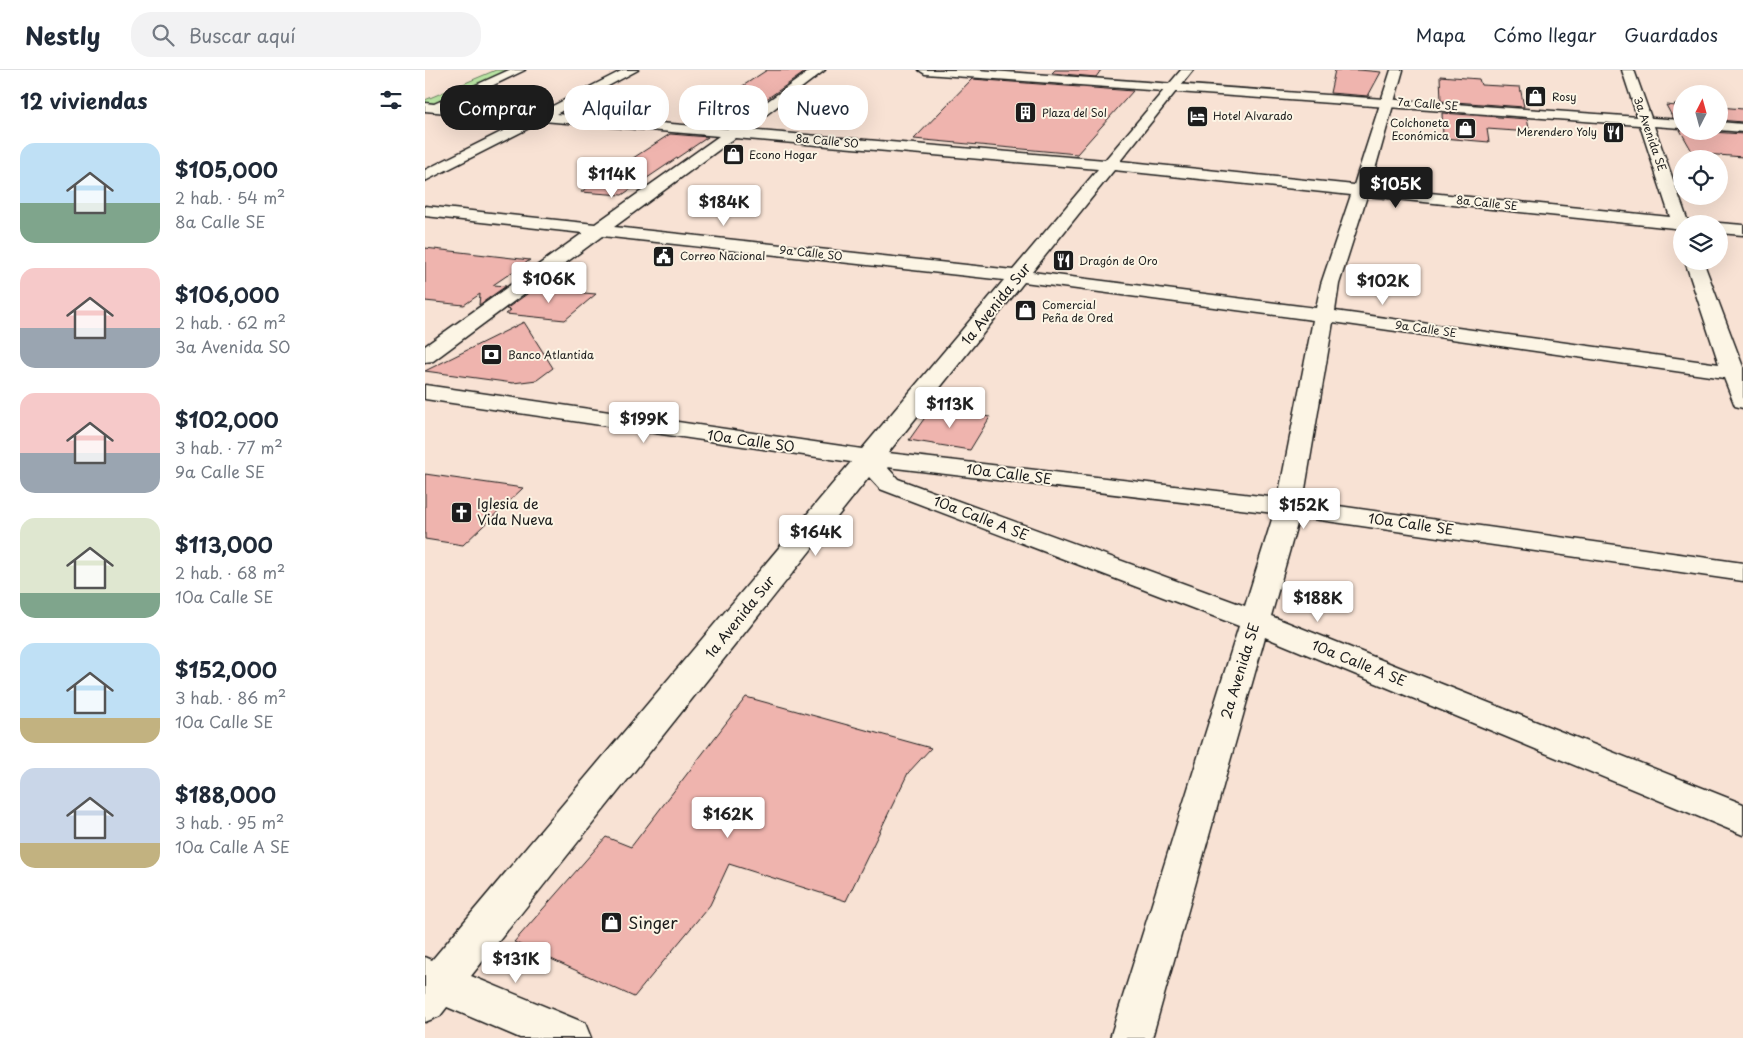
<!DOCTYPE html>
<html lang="es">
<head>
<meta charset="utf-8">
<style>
  body { margin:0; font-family:"Playpen Sans",sans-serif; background:#f2f2f3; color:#1f2937; height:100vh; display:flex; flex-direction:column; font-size:19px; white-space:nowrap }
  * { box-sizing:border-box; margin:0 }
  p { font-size:16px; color:#747a83 }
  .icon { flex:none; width:28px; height:28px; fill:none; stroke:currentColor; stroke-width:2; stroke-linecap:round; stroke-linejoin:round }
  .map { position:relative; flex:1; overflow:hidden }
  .drawer { display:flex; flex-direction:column; background:#fff; width:425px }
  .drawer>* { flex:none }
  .guide { position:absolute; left:15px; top:15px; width:475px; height:45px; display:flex; gap:10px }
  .needle { width:32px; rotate:6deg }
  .tools { position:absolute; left:1248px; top:15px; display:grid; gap:10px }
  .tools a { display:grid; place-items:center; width:55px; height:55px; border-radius:50%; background:#fff; box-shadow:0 5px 20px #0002; font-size:25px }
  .price { position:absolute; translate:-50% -42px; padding:0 11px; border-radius:5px; background:#fff; color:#222; font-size:16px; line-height:32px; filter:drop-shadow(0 1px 2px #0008) }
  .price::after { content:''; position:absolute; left:50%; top:30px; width:15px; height:11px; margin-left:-8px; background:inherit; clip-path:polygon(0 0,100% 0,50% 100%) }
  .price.active { background:#1c1c1c; color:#fff }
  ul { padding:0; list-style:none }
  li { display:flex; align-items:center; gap:15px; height:125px; padding:0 20px }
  li span { display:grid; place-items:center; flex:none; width:140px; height:100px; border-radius:15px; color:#555 }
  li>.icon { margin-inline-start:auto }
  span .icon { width:60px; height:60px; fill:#fffc; stroke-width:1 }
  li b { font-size:21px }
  h2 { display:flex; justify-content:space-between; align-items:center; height:60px; padding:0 20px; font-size:21px }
  .chip { padding:0 18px; border-radius:20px; background:#fff; box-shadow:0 5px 20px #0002; font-size:18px; line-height:45px }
  .chip.active { background:#1c1c1c; color:#fff }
  header { display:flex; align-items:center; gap:30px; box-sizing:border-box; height:70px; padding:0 25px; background:#fff; border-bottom:1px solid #e0e1e3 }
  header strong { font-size:24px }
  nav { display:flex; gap:28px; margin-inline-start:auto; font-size:18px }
  .search { width:350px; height:45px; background:#f2f2f3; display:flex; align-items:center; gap:12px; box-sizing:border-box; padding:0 18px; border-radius:20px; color:#747a83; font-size:19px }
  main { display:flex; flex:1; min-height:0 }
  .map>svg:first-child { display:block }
  .green { fill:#b9e5a3; stroke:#6a8060 }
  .building { fill:#efb4ae; stroke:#1c1c1c }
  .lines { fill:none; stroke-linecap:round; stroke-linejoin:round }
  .minor-casing { stroke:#1c1c1c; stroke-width:3 }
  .major-casing { stroke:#1c1c1c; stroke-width:3 }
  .minor { fill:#fcf5e5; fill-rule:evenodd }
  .major { fill:#fcf5e5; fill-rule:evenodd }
  .labels { text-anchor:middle; stroke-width:4; stroke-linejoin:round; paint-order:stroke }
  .far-poi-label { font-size:11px; fill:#1c1c1c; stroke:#fcf5e5; text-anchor:start }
  .far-street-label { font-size:11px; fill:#1c1c1c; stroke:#fcf5e5 }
  .street-label { font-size:14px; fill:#1c1c1c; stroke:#fcf5e5 }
  .poi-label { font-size:14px; fill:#1c1c1c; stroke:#fcf5e5; text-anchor:start }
  .near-poi-label { font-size:16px; fill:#1c1c1c; stroke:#fcf5e5; text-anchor:start }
</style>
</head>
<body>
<header>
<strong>Nestly</strong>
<div class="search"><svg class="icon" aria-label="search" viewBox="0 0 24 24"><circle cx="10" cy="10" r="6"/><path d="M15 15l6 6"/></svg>Buscar aquí</div>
<nav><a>Mapa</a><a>Cómo llegar</a><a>Guardados</a></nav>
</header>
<main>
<section class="drawer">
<h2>12 viviendas<svg class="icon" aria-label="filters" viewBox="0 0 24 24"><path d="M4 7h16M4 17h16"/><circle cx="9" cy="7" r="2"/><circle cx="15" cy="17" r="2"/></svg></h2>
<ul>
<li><span style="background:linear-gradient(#bfe0f5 60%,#7fa58c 0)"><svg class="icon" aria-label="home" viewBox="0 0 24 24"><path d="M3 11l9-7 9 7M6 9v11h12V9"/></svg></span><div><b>$105,000</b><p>2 hab. · 54 m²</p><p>8a Calle SE</p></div></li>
<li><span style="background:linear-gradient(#f6c9c9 60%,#9aa5b1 0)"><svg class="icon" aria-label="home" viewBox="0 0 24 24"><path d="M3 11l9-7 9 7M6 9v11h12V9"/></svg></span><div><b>$106,000</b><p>2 hab. · 62 m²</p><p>3a Avenida SO</p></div></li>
<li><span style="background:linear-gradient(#f6c9c9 60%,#9aa5b1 0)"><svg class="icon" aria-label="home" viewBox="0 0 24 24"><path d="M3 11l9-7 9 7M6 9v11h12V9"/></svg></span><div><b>$102,000</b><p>3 hab. · 77 m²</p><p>9a Calle SE</p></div></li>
<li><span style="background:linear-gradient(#dfe7d0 75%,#7fa58c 0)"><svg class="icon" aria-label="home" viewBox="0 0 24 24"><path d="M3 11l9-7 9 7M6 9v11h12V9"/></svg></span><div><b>$113,000</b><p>2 hab. · 68 m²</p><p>10a Calle SE</p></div></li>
<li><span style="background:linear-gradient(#bfe0f5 75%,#c2b280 0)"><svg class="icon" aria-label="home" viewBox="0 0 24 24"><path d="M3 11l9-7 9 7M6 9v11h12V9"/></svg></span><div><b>$152,000</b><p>3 hab. · 86 m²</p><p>10a Calle SE</p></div></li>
<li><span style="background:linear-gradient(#c9d6e8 75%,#c2b280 0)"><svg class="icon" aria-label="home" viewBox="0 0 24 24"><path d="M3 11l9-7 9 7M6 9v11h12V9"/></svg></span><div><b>$188,000</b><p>3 hab. · 95 m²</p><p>10a Calle A SE</p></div></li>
</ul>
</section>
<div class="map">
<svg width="1318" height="968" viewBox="0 0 1318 968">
  <rect width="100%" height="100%" fill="#f8e2d4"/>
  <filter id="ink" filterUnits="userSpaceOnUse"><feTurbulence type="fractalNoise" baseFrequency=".02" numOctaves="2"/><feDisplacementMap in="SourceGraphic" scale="10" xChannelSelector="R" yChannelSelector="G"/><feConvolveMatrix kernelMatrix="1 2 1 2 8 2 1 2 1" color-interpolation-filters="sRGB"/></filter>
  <g filter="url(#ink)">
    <path class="green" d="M71 0H93L0 42V30Z"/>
    <g class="building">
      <path d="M342 0H383L306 54H299L298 57 261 53Z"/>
      <path d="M630 0H676L671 7 627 3Z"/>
      <path d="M910 0H934L956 2 943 26 905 23Z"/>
      <path d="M1015 6 1054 9 1056 15 1095 17 1099 37 1016 31Z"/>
      <path d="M547 9 708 21 652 84 489 69Z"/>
      <path d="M1249 34H1256V48H1248L1241 35 1251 36Z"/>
      <path d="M1294 37 1318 39V52L1294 50Z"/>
      <path d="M1017 43 1102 49 1105 62 1062 59 1064 72 1018 68Z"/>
      <path d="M1255 60 1318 64V87L1268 83Z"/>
      <path d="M245 64 283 67 197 125 156 122Z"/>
      <path d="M0 178 105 190 68 215 81 216 54 235 55 224 39 235 0 231Z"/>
      <path d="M109 219 171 224 140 250 81 244 86 240 81 239Z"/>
      <path d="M99 252 128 298 112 310 88 313 0 301Z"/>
      <path d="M506 339 565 347 545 380 484 370Z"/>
      <path d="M0 404 98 418 38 475 0 469Z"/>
      <path d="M321 627 506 678 483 703 421 831 304 794 285 835 209 927 89 872 181 767 206 777Z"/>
    </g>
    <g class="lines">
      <defs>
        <g id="minor">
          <path d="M84 0H100L27 35 114 43 198 0H213L131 44 304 59 386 0H400L321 60 680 90 756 0H768L695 91 929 115 966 0H978L945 117 1245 147 1197 0H1209L1262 149 1269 154H1256V161L1249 158 942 126 914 214 910 241 1294 294 1260 191H1278L1318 297V338L1310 336 1299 308 908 252 878 431 1318 493V511L874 447 846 546 1318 734V765L840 567 727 968H685L814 556 455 419 444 407 46 906 160 953 166 968H95L22 937 15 946 0 952V887L7 890 426 392 0 329V315L437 379 579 210 177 166 8 291 0 292V276L158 163 0 146V136L170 154 294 66 118 51 0 111V100L100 50 0 41V33L9 34ZM310 68 673 99 588 200 189 157ZM689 100 926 125 896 214 891 238 607 202ZM599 212 888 250 853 428 463 383ZM462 397 849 443 820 536 473 409Z"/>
          <path d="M1294 153 1318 155V165L1294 163V154H1290Z"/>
        </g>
        <g id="major">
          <path d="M494 0H552L1256 50V58L500 4Z"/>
          <path d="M1294 52 1318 54V62L1294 60Z"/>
        </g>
      </defs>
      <use href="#minor" class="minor-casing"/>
      <use href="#major" class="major-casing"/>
      <use href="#minor" class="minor"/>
      <use href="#major" class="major"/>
    </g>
  </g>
  <defs>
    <symbol id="shop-square" viewBox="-11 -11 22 22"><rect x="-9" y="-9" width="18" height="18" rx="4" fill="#1c1c1c" stroke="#fcf5e5"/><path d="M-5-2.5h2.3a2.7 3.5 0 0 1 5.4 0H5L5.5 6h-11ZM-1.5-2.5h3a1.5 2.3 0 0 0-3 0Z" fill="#fff"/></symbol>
    <symbol id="building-square" viewBox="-11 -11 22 22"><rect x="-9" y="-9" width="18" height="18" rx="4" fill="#1c1c1c" stroke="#fcf5e5"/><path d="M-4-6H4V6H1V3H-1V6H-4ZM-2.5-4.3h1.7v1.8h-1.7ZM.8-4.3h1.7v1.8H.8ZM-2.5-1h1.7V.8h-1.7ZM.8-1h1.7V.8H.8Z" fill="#fff"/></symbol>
    <symbol id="hotel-square" viewBox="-11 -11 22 22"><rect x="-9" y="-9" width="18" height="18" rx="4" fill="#1c1c1c" stroke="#fcf5e5"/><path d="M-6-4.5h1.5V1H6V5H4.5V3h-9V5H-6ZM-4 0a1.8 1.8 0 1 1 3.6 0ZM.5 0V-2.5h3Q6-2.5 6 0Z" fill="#fff"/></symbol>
    <symbol id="restaurant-square" viewBox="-11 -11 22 22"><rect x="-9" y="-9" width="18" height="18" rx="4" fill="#1c1c1c" stroke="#fcf5e5"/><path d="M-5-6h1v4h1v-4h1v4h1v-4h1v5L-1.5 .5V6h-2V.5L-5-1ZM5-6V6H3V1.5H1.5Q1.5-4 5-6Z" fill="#fff"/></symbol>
    <symbol id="civic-square" viewBox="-11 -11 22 22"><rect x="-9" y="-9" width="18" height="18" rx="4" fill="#1c1c1c" stroke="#fcf5e5"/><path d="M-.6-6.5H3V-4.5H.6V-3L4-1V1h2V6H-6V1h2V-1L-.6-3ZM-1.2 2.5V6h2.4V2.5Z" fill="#fff"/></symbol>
    <symbol id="bank-square" viewBox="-11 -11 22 22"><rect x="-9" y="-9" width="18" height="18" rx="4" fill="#1c1c1c" stroke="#fcf5e5"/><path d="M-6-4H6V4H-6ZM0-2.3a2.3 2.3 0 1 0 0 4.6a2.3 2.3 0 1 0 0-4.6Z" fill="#fff"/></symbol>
    <symbol id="church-square" viewBox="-11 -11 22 22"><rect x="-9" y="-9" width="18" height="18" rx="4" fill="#1c1c1c" stroke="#fcf5e5"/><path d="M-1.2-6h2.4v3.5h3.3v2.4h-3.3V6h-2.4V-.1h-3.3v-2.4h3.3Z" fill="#fff"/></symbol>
  </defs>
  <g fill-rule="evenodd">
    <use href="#shop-square" x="1098" y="14" width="25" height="25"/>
    <use href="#building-square" x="588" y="30" width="25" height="25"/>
    <use href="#hotel-square" x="760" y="34" width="25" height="25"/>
    <use href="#shop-square" x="1028" y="46" width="25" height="25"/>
    <use href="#restaurant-square" x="1176" y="50" width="25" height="25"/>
    <use href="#shop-square" x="296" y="72" width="25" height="25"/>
    <use href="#civic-square" x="226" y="174" width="25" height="25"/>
    <use href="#restaurant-square" x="626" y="178" width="25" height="25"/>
    <use href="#shop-square" x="588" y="228" width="25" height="25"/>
    <use href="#bank-square" x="54" y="272" width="25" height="25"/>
    <use href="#church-square" x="24" y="430" width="25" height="25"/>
    <use href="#shop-square" x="174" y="840" width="25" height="25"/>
  </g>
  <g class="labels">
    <g class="far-poi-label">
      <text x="1127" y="31">Rosy</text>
      <text x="617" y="47">Plaza del Sol</text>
      <text x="788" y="50">Hotel Alvarado</text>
      <text x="1024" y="57" text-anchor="end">Colchoneta<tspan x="1024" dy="13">Económica</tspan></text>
      <text x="1172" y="66" text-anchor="end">Merendero Yoly</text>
      <text x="324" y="89">Econo Hogar</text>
      <text x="255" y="190">Correo Nacional</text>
      <text x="654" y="195">Dragón de Oro</text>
      <text x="617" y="239">Comercial<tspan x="617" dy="13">Peña de Ored</tspan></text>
      <text x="83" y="289">Banco Atlantida</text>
    </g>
    <g class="far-street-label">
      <text transform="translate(1003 34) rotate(4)" y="4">7a Calle SE</text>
      <text transform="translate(1225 64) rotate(71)" y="4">3a Avenida SE</text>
      <text transform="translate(402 71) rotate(5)" y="4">8a Calle SO</text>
      <text transform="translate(1062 133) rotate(6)" y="4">8a Calle SE</text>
      <text transform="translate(386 183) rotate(6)" y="4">9a Calle SO</text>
      <text transform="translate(1001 259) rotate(8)" y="4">9a Calle SE</text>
    </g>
    <g class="street-label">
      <text transform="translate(571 234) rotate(-51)" y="5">1a Avenida Sur</text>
      <text transform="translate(326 371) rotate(8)" y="5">10a Calle SO</text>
      <text transform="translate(584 404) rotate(7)" y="5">10a Calle SE</text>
      <text transform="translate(556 448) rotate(21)" y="5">10a Calle A SE</text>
      <text transform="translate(986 454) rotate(8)" y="5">10a Calle SE</text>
      <text transform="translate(315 547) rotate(-51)" y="5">1a Avenida Sur</text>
      <text transform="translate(934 593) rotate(22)" y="5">10a Calle A SE</text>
      <text transform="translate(815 601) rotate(-73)" y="5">2a Avenida SE</text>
    </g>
    <g class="poi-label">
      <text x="52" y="439">Iglesia de<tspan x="52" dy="16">Vida Nueva</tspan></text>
    </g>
    <g class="near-poi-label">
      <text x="203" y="859">Singer</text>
    </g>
  </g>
</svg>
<div class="tools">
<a><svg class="needle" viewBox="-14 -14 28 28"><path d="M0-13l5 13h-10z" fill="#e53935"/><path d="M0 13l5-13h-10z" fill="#747a83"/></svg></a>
<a><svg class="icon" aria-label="locate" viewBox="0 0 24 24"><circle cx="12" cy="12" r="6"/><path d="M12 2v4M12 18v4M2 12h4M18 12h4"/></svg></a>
<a><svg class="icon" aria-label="layers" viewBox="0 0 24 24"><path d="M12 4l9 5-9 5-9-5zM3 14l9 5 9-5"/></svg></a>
</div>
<b class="price" style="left:187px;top:129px">$114K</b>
<b class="price active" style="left:971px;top:139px">$105K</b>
<b class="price" style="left:299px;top:157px">$184K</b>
<b class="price" style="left:124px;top:234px">$106K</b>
<b class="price" style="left:958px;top:236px">$102K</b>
<b class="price" style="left:525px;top:359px">$113K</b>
<b class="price" style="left:219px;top:374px">$199K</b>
<b class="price" style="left:879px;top:460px">$152K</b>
<b class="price" style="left:391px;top:487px">$164K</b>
<b class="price" style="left:893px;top:553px">$188K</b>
<b class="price" style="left:303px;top:769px">$162K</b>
<b class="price" style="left:91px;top:914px">$131K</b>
<div class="guide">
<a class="chip active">Comprar</a>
<a class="chip">Alquilar</a>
<a class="chip">Filtros</a>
<a class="chip">Nuevo</a>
</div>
</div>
</main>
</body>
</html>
